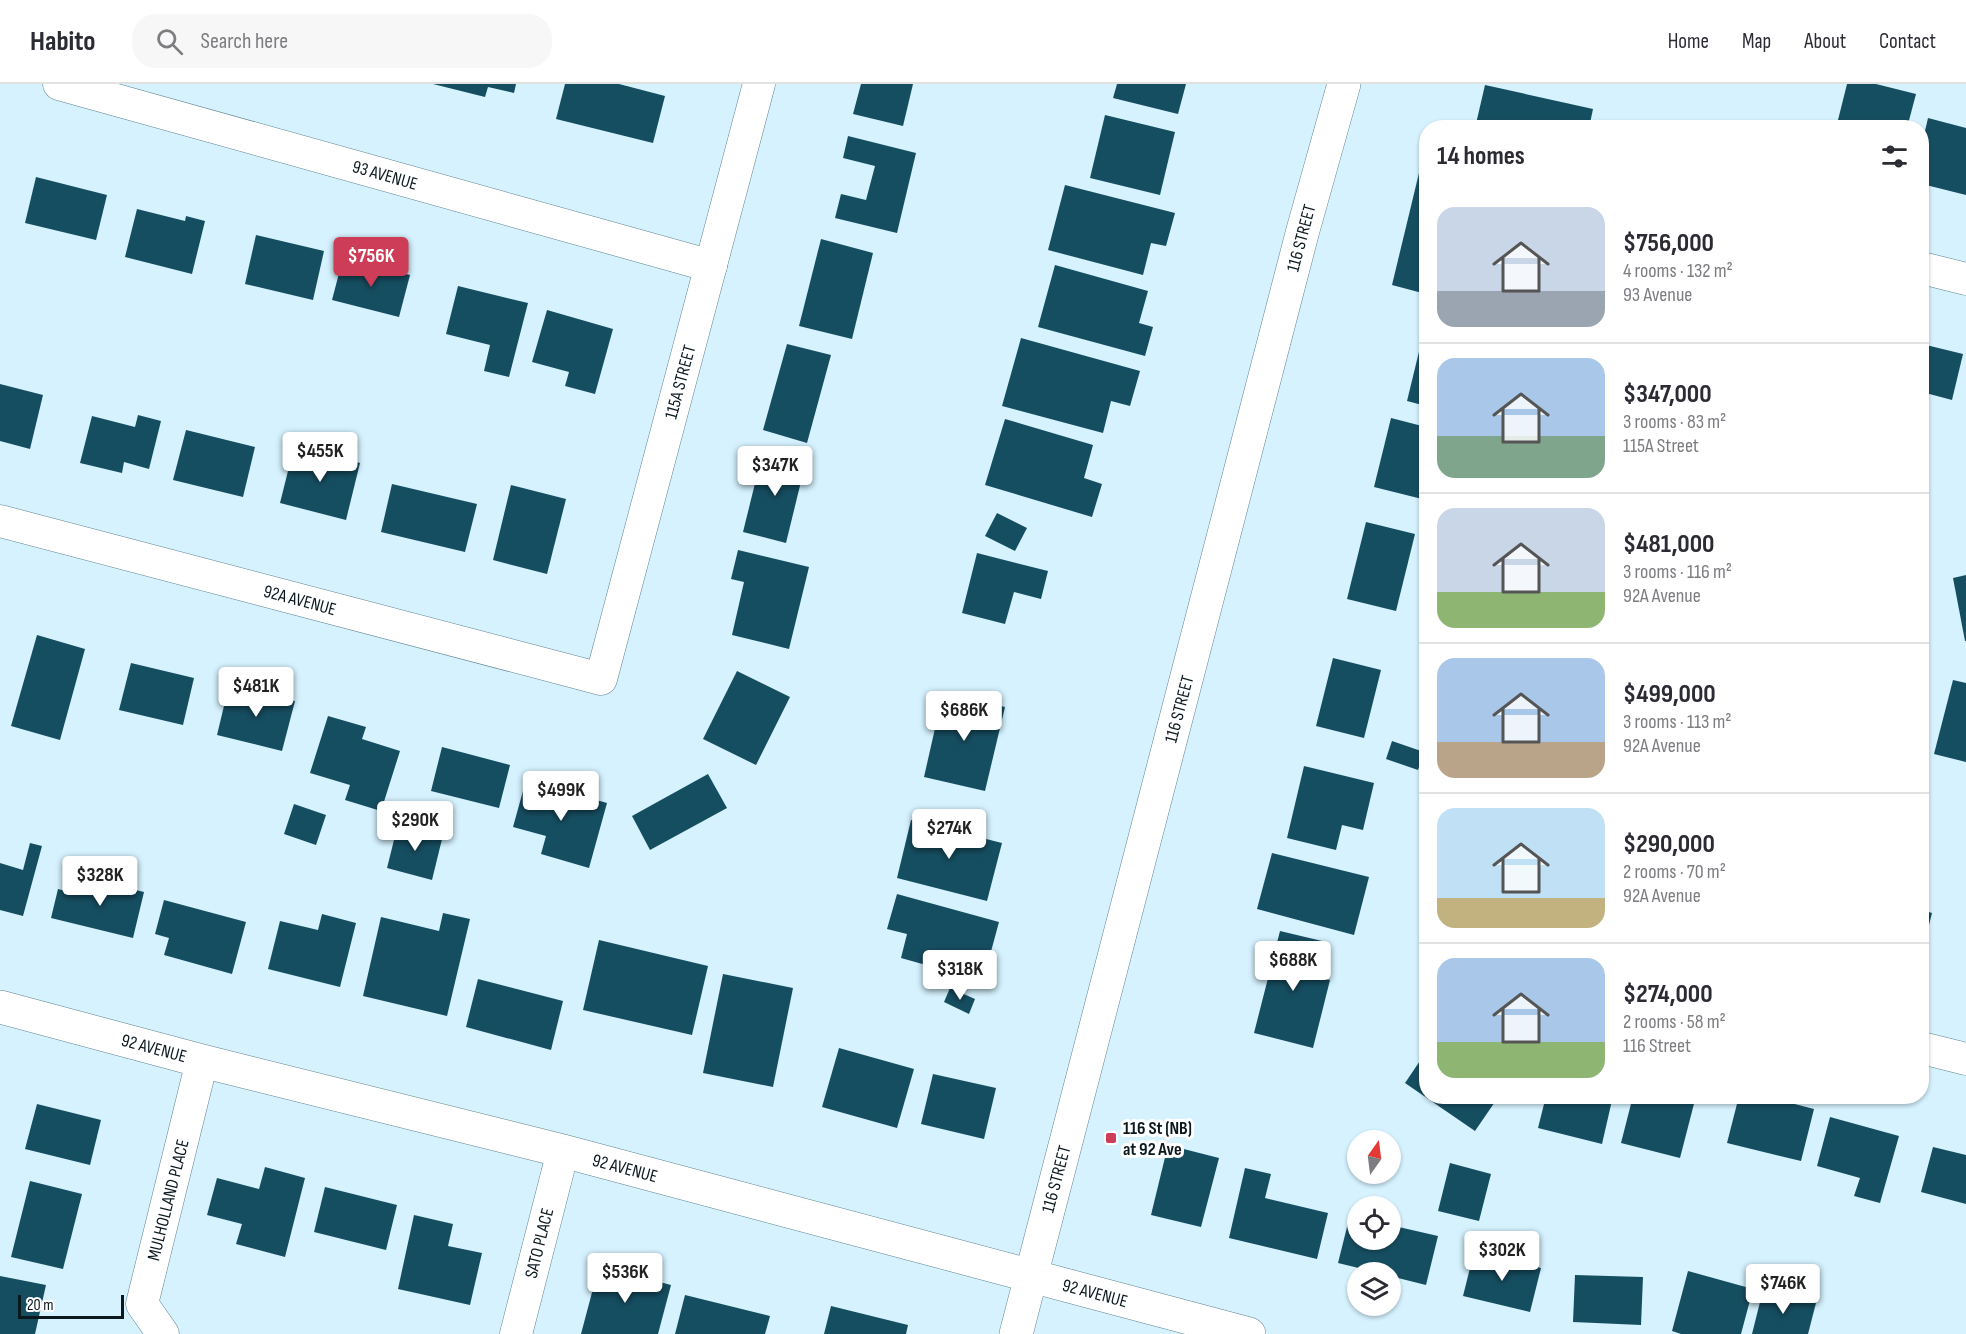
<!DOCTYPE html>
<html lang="en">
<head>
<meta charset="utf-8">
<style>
  body { margin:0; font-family:"Sofia Sans Condensed",sans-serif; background:#f7f7f7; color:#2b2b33; height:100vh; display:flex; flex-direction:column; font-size:22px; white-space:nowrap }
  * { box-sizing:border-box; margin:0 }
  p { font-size:20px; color:#7c7c81 }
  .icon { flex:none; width:33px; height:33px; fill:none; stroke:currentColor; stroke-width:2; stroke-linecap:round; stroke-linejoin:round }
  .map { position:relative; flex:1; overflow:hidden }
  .panel { position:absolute; left:1419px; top:36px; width:510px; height:984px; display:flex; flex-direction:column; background:#fff; border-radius:24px; box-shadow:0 2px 4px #0004 }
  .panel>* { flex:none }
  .needle { width:39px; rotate:14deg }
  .buttons { position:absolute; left:1347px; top:1046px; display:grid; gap:12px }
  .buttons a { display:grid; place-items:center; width:54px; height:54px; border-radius:50%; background:#fff; box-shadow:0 2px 4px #0004; font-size:30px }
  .scale { position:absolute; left:18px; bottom:15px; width:106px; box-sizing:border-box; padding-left:6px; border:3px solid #0b191e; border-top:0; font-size:16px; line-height:21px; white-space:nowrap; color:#0b191e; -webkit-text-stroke:4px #fff; paint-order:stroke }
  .price { position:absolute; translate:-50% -51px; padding:0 14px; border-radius:6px; background:#fff; color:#222; font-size:20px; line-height:39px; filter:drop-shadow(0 2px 3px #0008) }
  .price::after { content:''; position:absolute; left:50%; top:36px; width:18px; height:14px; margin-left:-9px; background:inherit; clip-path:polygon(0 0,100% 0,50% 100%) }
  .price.active { background:#cd3d57; color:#fff }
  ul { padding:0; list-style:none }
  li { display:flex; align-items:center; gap:18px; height:150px; padding:0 18px }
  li+li { border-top:2px solid #e1e1e2 }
  li span { display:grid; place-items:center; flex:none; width:168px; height:120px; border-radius:18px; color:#555 }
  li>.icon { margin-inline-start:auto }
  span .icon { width:72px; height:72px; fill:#fffc; stroke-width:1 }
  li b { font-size:26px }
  h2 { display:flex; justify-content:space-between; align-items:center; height:72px; padding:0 18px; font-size:26px }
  header { display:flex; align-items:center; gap:36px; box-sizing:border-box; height:84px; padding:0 30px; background:#fff; border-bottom:2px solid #e1e1e2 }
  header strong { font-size:28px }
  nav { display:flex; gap:33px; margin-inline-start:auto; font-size:21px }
  .search { width:420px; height:54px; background:#f7f7f7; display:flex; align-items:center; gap:15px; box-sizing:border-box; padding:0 21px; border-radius:24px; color:#7c7c81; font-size:22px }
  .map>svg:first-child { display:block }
  .building { fill:#164e61 }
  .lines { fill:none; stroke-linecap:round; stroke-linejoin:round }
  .minor-casing { stroke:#618391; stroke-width:33 }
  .tertiary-casing { stroke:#618391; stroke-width:34 }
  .minor { stroke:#fff; stroke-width:32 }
  .tertiary { stroke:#fff; stroke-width:33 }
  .poi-dot { fill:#cd3d57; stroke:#fff; stroke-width:2 }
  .labels { text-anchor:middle; stroke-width:6; stroke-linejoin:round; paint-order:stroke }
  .street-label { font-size:18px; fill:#0b191e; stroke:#fff }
  .poi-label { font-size:18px; font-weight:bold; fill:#0b191e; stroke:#fff; text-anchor:start }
</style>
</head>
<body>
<header>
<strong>Habito</strong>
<div class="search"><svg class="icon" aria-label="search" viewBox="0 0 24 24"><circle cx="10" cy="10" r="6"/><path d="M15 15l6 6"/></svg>Search here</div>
<nav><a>Home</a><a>Map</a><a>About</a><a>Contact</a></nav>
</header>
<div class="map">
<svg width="1966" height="1250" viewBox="0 0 1966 1250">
  <rect width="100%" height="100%" fill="#d5f2fe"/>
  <g class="building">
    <path d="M433 0H516L514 9 488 3 485 13Z"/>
    <path d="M565 0H619L665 12 653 59 556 35Z"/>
    <path d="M861 0H913L903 42 853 30Z"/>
    <path d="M1117 0H1186L1178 30 1113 14Z"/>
    <path d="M1847 0H1876L1916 10 1907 44H1836Z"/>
    <path d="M1485 1 1593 25 1589 44H1475Z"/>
    <path d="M1105 31 1175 48 1160 111 1090 94Z"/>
    <path d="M1928 34 1966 44V111L1922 100V60Z"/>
    <path d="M848 52 916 69 897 149 835 134 841 110 866 116 875 82 843 74Z"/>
    <path d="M1426 60V210L1392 201Z"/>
    <path d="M36 93 107 111 96 156 25 139Z"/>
    <path d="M1065 101 1175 129 1166 162 1151 159 1143 191 1048 166Z"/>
    <path d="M137 125 185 137 186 132 205 137 192 190 125 173Z"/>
    <path d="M256 151 324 167 313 216 245 200Z"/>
    <path d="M821 155 873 169 852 255 799 242Z"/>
    <path d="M343 174 410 191 399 233 332 216Z"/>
    <path d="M1055 181 1148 207 1139 239 1153 243 1145 272 1038 243Z"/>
    <path d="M458 202 528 219 509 293 484 287 490 261 446 250Z"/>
    <path d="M547 226 613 245 595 310 565 302 569 288 532 278Z"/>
    <path d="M1426 239V322L1407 317Z"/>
    <path d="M1021 254 1140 287 1130 322 1111 317 1103 349 1002 322Z"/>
    <path d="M787 260 831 271 807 359 763 346Z"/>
    <path d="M1922 260 1963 270 1952 316 1922 308Z"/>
    <path d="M0 300 43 311 30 365 0 357Z"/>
    <path d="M138 331 161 337 149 385 124 378 122 389 80 379 92 332 135 343Z"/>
    <path d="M1391 334 1426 343V416L1374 403Z"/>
    <path d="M1005 335 1093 361 1084 394 1102 400 1092 433 985 401Z"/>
    <path d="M186 346 255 363 243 413 173 396Z"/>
    <path d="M294 363 360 379 346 436 280 419Z"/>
    <path d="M763 367 806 377 786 459 743 448Z"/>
    <path d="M392 400 477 420 465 468 381 448Z"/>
    <path d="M511 401 566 415 547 490 493 476Z"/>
    <path d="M1922 407 1928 408 1922 431Z"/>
    <path d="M997 429 1027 444 1015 467 985 452Z"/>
    <path d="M1366 438 1415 450 1396 527 1347 515Z"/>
    <path d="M738 466 809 483 789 565 732 551 744 498 731 495Z"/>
    <path d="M977 469 1048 487 1041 515 1014 508 1005 540 962 529Z"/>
    <path d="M1966 491V557H1965L1953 494Z"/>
    <path d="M37 551 85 565 60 656 11 642Z"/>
    <path d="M1333 574 1381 586 1364 654 1316 642Z"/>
    <path d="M131 579 194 594 183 641 119 626Z"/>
    <path d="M737 587 790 613 756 681 703 655Z"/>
    <path d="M1953 596 1966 599V678L1934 670Z"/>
    <path d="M229 601 295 617 282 667 217 651Z"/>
    <path d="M943 609 1005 623 985 707 924 693Z"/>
    <path d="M328 632 366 643 362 655 400 667 381 727 345 716 350 701 310 689Z"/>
    <path d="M1392 657 1424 668 1418 686 1386 675Z"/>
    <path d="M442 663 510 681 499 724 431 707Z"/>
    <path d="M1304 682 1374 699 1363 746 1342 741 1336 766 1287 754Z"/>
    <path d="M708 690 727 724 650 766 632 732Z"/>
    <path d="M526 696 607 719 589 784 541 770 546 752 513 743Z"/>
    <path d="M294 720 326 731 316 761 284 750Z"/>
    <path d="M911 736 1002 759 987 817 897 794Z"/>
    <path d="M398 740 443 751 432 796 387 784Z"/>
    <path d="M30 759 42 762 23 832 0 826V779L23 786Z"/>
    <path d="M1272 769 1369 793 1354 851 1257 825Z"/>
    <path d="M78 792 144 808 133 854 51 834 58 805 74 809Z"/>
    <path d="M897 810 999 838 983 897 901 874 907 850 887 845Z"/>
    <path d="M164 816 246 838 232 890 164 871 169 854 155 850Z"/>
    <path d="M1922 826 1932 829 1922 869Z"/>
    <path d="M443 829 470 835 447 932 363 912 381 833 439 847Z"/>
    <path d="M322 830 356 839 340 903 268 885 280 837 318 846Z"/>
    <path d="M1280 847 1322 857 1314 892 1330 896 1313 964 1254 949Z"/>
    <path d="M599 856 708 882 692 951 583 926Z"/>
    <path d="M723 890 793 904 773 1003 703 989Z"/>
    <path d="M478 895 563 917 551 966 466 943Z"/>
    <path d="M950 904 975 915 969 930 944 918Z"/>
    <path d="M839 964 914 985 897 1044 822 1023Z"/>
    <path d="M1426 968V1012H1499L1475 1047 1405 999Z"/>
    <path d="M933 990 996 1004 984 1055 921 1040Z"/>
    <path d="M1546 1012H1613L1602 1060 1538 1044Z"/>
    <path d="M1633 1012H1696L1680 1074 1621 1059Z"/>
    <path d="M1739 1012H1764L1814 1025 1801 1077 1727 1059Z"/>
    <path d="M37 1020 101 1036 90 1081 25 1065Z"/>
    <path d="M1830 1033 1899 1052 1880 1119 1854 1112 1860 1094 1817 1082Z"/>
    <path d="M1168 1061 1219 1074 1201 1143 1151 1131Z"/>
    <path d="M1933 1063 1966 1071V1120L1921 1108Z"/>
    <path d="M1450 1079 1491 1090 1479 1137 1438 1127Z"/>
    <path d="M265 1083 305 1094 285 1173 236 1160 242 1140 207 1131 217 1094 259 1105Z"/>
    <path d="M1245 1084 1271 1090 1265 1114 1328 1129 1317 1175 1229 1154Z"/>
    <path d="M30 1097 82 1110 63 1185 11 1173Z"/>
    <path d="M325 1103 397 1121 386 1166 314 1148Z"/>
    <path d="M414 1131 453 1140 448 1162 482 1169 470 1221 398 1205Z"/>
    <path d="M1350 1131 1358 1132V1155H1390V1141L1438 1152 1426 1201 1390 1192V1188H1375L1338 1179Z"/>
    <path d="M1474 1168 1541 1184 1530 1228 1463 1212Z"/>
    <path d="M599 1182 671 1201 658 1250H581Z"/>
    <path d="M1688 1187 1753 1205 1741 1250H1681L1672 1247Z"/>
    <path d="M1575 1191 1643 1193 1641 1241 1573 1238Z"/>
    <path d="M0 1192 46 1201 35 1250H0Z"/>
    <path d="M1763 1206 1816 1219 1808 1250H1752Z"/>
    <path d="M685 1211 770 1232 765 1250H675Z"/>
    <path d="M831 1222 908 1241 906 1250H824Z"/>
  </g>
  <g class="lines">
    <defs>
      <g id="minor">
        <path d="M59 0 711 182"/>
        <path d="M1922 184 1966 195"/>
        <path d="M0 437 601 595 759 0"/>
        <path d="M1922 964 1966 975"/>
        <path d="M163 1250 142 1220 202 977"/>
        <path d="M516 1250 563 1067"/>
      </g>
      <g id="tertiary">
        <path d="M0 923 202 977 563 1067 1249 1250"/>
        <path d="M1016 1250 1303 146 1344 0"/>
      </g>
    </defs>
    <use href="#minor" class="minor-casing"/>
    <use href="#tertiary" class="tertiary-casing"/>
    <use href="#minor" class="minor"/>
    <use href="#tertiary" class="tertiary"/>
  </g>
  <rect class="poi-dot" x="1105" y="1048" width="12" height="12" rx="3"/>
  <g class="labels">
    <g class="street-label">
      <text transform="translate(385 91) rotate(16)" y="6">93 AVENUE</text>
      <text transform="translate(1301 154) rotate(-75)" y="6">116 STREET</text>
      <text transform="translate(680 298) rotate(-75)" y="6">115A STREET</text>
      <text transform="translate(300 516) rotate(15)" y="6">92A AVENUE</text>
      <text transform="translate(1179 625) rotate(-75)" y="6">116 STREET</text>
      <text transform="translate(154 964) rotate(15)" y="6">92 AVENUE</text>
      <text transform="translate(625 1084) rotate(15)" y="6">92 AVENUE</text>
      <text transform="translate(1056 1095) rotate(-75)" y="6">116 STREET</text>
      <text transform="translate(168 1116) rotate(-76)" y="6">MULHOLLAND PLACE</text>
      <text transform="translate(539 1159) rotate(-76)" y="6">SATO PLACE</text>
      <text transform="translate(1095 1209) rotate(15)" y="6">92 AVENUE</text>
    </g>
    <g class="poi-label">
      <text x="1123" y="1050">116 St (NB)<tspan x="1123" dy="21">at 92 Ave</tspan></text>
    </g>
  </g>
</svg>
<div class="buttons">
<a><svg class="needle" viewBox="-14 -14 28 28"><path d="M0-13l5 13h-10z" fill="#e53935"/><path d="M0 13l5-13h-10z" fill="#7c7c81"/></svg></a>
<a><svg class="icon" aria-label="locate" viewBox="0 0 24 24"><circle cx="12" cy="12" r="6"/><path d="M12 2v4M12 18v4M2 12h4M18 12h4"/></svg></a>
<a><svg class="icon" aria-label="layers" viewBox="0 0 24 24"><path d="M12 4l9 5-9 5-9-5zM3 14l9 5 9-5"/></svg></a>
</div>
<div class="scale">20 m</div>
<b class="price active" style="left:371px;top:204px">$756K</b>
<b class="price" style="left:320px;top:399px">$455K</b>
<b class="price" style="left:775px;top:413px">$347K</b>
<b class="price" style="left:256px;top:634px">$481K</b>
<b class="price" style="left:964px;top:658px">$686K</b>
<b class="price" style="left:561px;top:738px">$499K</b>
<b class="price" style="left:415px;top:768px">$290K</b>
<b class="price" style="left:949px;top:776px">$274K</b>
<b class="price" style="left:100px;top:823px">$328K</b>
<b class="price" style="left:1293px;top:908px">$688K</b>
<b class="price" style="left:960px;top:917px">$318K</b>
<b class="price" style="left:1502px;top:1198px">$302K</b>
<b class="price" style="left:625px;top:1220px">$536K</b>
<b class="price" style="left:1783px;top:1231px">$746K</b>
<section class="panel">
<h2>14 homes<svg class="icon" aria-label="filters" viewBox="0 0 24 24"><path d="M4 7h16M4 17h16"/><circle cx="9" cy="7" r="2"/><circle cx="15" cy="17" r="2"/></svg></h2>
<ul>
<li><span style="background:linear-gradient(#c9d6e8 70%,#9aa5b1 0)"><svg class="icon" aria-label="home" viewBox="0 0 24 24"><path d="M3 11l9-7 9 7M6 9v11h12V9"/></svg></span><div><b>$756,000</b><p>4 rooms · 132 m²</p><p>93 Avenue</p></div></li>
<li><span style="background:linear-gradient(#a9c7e8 65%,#7fa58c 0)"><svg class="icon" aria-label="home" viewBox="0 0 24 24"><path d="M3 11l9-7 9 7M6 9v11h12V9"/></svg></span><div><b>$347,000</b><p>3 rooms · 83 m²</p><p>115A Street</p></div></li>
<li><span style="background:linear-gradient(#c9d6e8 70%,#8fb573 0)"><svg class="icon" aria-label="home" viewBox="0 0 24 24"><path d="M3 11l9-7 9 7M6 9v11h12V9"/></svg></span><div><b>$481,000</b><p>3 rooms · 116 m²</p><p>92A Avenue</p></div></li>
<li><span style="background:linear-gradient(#a9c7e8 70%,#b9a48a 0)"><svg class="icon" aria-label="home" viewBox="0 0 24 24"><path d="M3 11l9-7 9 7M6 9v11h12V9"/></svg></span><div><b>$499,000</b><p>3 rooms · 113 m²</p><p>92A Avenue</p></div></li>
<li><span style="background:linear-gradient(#bfe0f5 75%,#c2b280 0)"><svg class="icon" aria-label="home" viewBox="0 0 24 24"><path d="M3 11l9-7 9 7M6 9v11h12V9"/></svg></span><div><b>$290,000</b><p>2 rooms · 70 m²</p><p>92A Avenue</p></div></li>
<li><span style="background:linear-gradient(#a9c7e8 70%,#8fb573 0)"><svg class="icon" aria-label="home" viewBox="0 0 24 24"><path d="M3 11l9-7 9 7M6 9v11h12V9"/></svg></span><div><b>$274,000</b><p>2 rooms · 58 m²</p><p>116 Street</p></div></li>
</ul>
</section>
</div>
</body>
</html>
